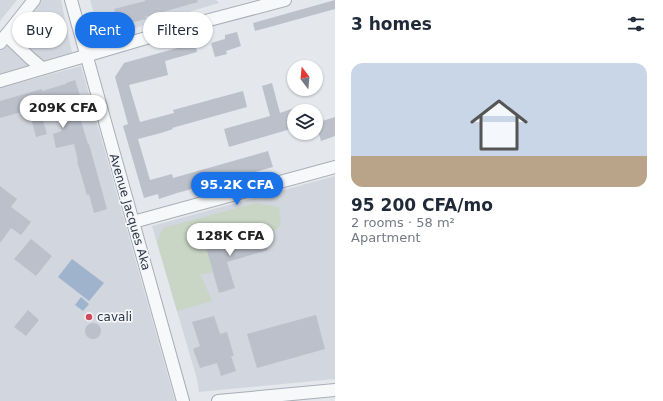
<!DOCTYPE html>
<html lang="en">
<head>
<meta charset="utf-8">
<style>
  body { margin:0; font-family:"DejaVu Sans",sans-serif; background:#f6f6f7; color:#1f2937; height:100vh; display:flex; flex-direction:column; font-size:15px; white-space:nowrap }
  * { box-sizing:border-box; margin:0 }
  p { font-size:13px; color:#747a83 }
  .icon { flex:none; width:22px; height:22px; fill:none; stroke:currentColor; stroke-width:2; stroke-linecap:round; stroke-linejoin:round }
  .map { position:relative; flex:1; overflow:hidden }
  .details { display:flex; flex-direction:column; background:#fff; width:328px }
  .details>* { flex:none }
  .guide { position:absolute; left:12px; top:12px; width:263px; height:36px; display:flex; gap:8px }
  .needle { width:26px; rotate:344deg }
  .tools { position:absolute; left:287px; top:60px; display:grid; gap:8px }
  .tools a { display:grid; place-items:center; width:36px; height:36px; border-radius:50%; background:#fff; box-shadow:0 1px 3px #0004; font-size:20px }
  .price { position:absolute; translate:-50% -34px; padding:0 9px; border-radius:14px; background:#fff; color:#222; font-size:13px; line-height:26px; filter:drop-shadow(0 1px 2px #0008) }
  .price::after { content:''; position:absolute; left:50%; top:24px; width:12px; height:9px; margin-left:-6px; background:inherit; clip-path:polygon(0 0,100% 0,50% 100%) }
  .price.active { background:#1a73e8; color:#fff }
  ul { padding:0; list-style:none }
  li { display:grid; align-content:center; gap:8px; height:212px; padding:0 16px }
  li+li { border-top:1px solid #e0e1e3 }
  li span { display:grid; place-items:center; height:124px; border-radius:12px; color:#555 }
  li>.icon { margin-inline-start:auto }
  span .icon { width:72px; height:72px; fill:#fffc; stroke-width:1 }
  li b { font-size:17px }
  h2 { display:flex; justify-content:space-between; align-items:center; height:48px; padding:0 16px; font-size:17px }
  .tag { padding:0 14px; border-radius:18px; background:#fff; box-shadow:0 1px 3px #0004; font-size:14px; line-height:36px }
  .tag.active { background:#1a73e8; color:#fff }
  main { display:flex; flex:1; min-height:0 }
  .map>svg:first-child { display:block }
  .built { fill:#d2d6de }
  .green { fill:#c9d6c5 }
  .water { fill:#9fb4cc }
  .building { fill:#bbc0ca }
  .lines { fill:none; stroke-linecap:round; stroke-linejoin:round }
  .minor-casing { stroke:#a9aeb7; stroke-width:14 }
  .minor { stroke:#f7f8fa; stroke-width:12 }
  .poi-dot { fill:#d1495b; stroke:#f4f6f9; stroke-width:1.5 }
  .labels { text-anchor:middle; stroke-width:3.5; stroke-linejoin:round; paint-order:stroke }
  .street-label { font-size:12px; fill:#2b3445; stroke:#f4f6f9 }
  .poi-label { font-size:12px; fill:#2b3445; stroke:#f4f6f9; text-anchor:start }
</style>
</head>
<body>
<main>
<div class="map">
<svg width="335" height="401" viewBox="0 0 335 401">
  <rect width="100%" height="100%" fill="#e4e7ec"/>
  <g class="built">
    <path d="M0 0H17L0 21Z"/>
    <path d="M41 0H61L72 53 0 74V51Z"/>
    <path d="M90 0H216L219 3 101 38Z"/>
    <path d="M81 66 175 401H0V88Z"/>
    <path d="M335 176V379L199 392 197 379 152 226Z"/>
  </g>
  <path class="green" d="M256 203 279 207 281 225 274 231 263 228 264 236 239 243 238 241 222 246 218 233 203 237 213 272 200 275 205 284 212 301 177 311 157 242 163 228Z"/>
  <g class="water">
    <path d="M72 259 104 283 89 301 58 277Z"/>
    <path d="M81 297 89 304 83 311 75 305Z"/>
  </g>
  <g class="building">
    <path d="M145 0H197L198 2 145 17 146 19 118 26 114 9 145 1Z"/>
    <path d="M335 0V9L255 31 253 23Z"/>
    <path d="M237 32 241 46 226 51 227 54 215 57 211 43 225 39V35Z"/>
    <path d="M195 43 197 52 165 61 168 75 129 85 140 122 174 113 173 110 243 91 247 107 172 128 173 129 161 133 138 139 150 180 172 174 173 178 268 151 273 167 177 193 159 199 158 194 144 198 123 126 128 124 115 77 124 63Z"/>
    <path d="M75 80 88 120 81 121 88 144H89L107 209 94 213 89 194 87 195 77 161H78L74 144 56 148 53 134 62 131 54 103 39 107 47 134 36 137 29 110 0 118V101L42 89V91L66 84V83Z"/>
    <path d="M272 83 280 113 294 108V128L229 147 224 129 270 116 262 86Z"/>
    <path d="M335 117V136L321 141 316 123Z"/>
    <path d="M0 186 17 199 11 207 31 222 21 235 11 228 0 243Z"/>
    <path d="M218 233 222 246 238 241 239 243 264 236 268 250 227 262 235 288 219 293 203 237Z"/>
    <path d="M31 239 52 256 36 276 14 259Z"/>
    <path d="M28 310 39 320 26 336 14 327Z"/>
    <path d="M316 315 325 349 257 368 247 334Z"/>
    <path d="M214 316 220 334 227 332 234 356H231L236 371 221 376 217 363 200 368 193 349 200 346 192 322Z"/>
    <circle cx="93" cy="331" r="8"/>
  </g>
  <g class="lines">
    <defs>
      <g id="minor">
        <path d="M71 0 183 401"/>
        <path d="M6 35 30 58 42 68"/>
        <path d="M0 43 34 0"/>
        <path d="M0 81 194 24 285 0"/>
        <path d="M133 222 335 167"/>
        <path d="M218 401 335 390"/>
      </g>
    </defs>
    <use href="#minor" class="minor-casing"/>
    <use href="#minor" class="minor"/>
  </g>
  <circle class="poi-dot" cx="89" cy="317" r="4"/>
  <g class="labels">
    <g class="street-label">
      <text transform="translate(130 212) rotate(74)" y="4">Avenue Jacques Aka</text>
    </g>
    <g class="poi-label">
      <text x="97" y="321">cavali</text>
    </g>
  </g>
</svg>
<div class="tools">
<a><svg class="needle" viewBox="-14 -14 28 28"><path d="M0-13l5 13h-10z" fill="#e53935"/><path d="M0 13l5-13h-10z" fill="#747a83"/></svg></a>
<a><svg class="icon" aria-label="layers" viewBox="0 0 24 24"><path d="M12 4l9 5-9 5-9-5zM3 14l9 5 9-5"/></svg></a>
</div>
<b class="price" style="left:63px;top:129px">209K CFA</b>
<b class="price active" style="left:237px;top:206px">95.2K CFA</b>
<b class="price" style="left:230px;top:257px">128K CFA</b>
<div class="guide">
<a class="tag">Buy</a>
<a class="tag active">Rent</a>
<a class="tag">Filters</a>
</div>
</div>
<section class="details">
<h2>3 homes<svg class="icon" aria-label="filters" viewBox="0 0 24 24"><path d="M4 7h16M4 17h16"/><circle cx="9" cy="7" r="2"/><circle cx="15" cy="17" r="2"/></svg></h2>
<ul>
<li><span style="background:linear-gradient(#c9d6e8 75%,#b9a48a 0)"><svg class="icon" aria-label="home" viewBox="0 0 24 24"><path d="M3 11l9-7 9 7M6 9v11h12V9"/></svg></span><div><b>95 200 CFA/mo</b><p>2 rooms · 58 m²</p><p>Apartment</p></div></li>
</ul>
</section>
</main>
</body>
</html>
